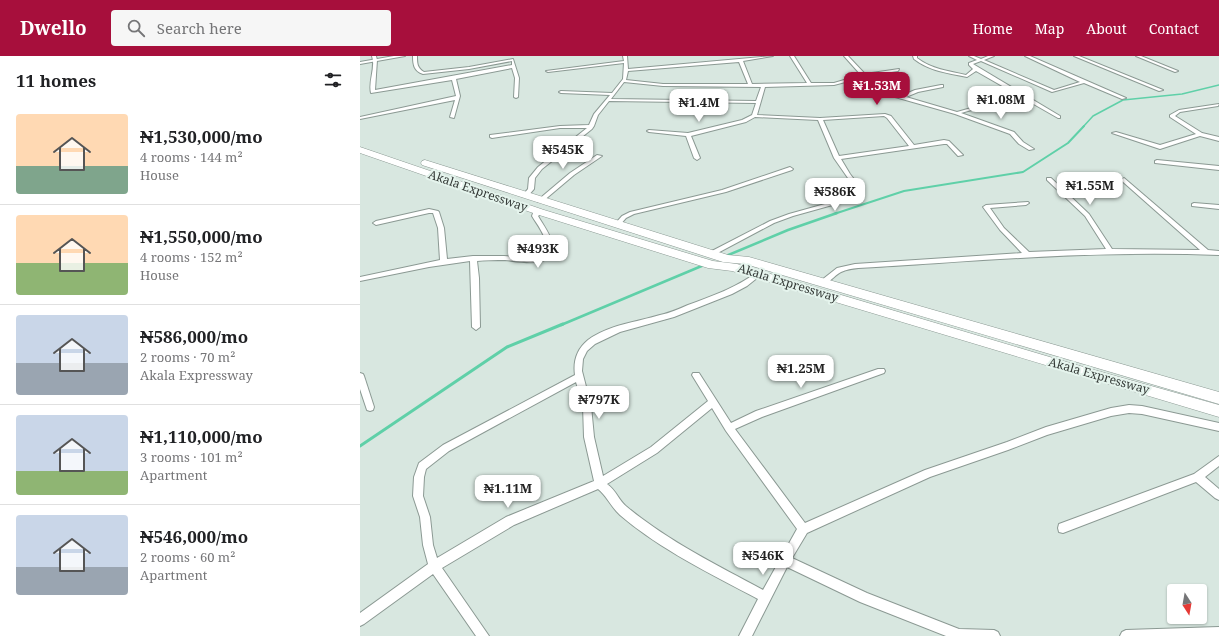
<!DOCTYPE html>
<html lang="en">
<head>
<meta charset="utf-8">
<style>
  body { margin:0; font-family:"Noto Serif",serif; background:#f6f6f6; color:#202124; height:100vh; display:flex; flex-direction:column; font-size:15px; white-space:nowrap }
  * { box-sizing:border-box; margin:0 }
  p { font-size:13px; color:#757577 }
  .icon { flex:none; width:22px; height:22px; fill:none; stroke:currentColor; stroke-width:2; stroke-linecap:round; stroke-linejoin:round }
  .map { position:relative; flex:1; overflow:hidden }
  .sheet { display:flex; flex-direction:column; background:#fff; width:360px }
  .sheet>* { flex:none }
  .needle { width:26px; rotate:169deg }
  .tools { position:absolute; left:807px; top:528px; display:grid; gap:8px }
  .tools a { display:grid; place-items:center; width:40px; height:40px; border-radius:4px; background:#fff; box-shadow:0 1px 3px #0004; font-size:20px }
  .price { position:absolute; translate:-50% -34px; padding:0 9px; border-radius:8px; background:#fff; color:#222; font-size:13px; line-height:26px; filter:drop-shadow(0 1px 2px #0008) }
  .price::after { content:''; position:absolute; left:50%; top:24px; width:12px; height:9px; margin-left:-6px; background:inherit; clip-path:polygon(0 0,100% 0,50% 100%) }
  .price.active { background:#a70f3c; color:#fff }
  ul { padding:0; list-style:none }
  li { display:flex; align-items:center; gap:12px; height:100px; padding:0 16px }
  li+li { border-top:1px solid #e0e0e0 }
  li span { display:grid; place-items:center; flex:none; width:112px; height:80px; border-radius:4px; color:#555 }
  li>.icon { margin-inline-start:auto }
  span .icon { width:48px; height:48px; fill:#fffc; stroke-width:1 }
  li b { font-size:17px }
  h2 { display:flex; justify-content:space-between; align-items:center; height:48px; padding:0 16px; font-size:17px }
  header { display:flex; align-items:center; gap:24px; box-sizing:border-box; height:56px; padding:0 20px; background:#a70f3c; color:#fff }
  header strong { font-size:19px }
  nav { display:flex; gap:22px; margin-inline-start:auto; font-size:14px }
  .search { width:280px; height:36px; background:#f6f6f6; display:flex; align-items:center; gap:10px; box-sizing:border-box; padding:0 14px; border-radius:4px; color:#757577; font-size:15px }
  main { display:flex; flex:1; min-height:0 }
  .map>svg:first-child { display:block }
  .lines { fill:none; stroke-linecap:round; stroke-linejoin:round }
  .stream-far3 { stroke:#5fd0a8; stroke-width:1.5 }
  .stream-far2 { stroke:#5fd0a8; stroke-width:2 }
  .stream-far1 { stroke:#5fd0a8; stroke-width:2.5 }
  .stream { stroke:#5fd0a8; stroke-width:3 }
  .minor-casing { stroke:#8b9993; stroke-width:2 }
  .tertiary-casing { stroke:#8b9993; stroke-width:2 }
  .primary-casing { stroke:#8b9993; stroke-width:1 }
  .minor { fill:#fff; fill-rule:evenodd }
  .tertiary { fill:#fff; fill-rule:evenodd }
  .primary { fill:#fff; fill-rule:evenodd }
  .labels { text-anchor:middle; stroke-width:4; stroke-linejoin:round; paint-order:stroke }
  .street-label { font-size:12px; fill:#343a37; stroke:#e5f4ed }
</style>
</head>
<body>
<header>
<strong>Dwello</strong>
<div class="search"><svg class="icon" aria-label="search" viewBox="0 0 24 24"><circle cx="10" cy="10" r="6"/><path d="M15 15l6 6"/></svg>Search here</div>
<nav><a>Home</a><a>Map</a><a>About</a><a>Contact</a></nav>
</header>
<main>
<section class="sheet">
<h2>11 homes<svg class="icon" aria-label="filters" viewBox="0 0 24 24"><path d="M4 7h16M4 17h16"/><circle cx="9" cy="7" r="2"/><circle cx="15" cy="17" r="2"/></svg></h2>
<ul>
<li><span style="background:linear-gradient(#ffd9b3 65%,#7fa58c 0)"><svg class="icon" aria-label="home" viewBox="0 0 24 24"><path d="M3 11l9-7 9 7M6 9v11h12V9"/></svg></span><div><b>₦1,530,000/mo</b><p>4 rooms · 144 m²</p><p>House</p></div></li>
<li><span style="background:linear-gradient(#ffd9b3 60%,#8fb573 0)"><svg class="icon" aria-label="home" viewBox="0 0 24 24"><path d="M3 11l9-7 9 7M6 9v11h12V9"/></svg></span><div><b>₦1,550,000/mo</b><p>4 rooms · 152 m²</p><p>House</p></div></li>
<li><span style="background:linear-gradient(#c9d6e8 60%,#9aa5b1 0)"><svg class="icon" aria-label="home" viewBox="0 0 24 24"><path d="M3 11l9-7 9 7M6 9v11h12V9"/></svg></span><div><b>₦586,000/mo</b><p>2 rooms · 70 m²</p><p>Akala Expressway</p></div></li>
<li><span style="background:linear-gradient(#c9d6e8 70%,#8fb573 0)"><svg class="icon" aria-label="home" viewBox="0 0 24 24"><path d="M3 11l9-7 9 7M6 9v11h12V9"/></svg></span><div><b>₦1,110,000/mo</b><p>3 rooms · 101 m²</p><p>Apartment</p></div></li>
<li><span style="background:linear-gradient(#c9d6e8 65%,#9aa5b1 0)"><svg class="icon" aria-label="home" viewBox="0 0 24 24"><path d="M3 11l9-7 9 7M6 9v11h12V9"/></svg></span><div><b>₦546,000/mo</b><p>2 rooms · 60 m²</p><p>Apartment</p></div></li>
</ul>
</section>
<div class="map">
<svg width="859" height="580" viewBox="0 0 859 580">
  <rect width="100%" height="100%" fill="#d8e7e0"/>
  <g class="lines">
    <path class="stream-far3" d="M723 71 733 60 763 44 822 38 859 29"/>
    <path class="stream-far2" d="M474 158 544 135 663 116 708 87 724 70"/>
    <g class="stream-far1">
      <path d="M366 200 428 174 477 157"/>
      <path d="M201 269 344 209"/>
    </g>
    <path class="stream" d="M0 390 147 291 203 268"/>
    <defs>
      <g id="minor">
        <path d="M12 0H16L17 4 15 34 152 9V5L109 13 63 18C54 15 53 9 53 0H57C57 7 57 12 64 16L109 11 153 3 159 22 158 41 156 42 154 41 155 22 152 12 96 23 100 40 94 62 90 61 95 44 0 63V61L96 40 92 24 11 37C8 25 16 12 12 0Z"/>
        <path d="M263 0H267L268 13 413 0 383 5 392 28 447 27 430 0H434L451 27H474L501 19 484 0H488L505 18 539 13 538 15 505 20 493 24 541 40 555 34 581 29H583V31L558 36 546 41 597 56 629 47V49L601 57 654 76 663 86 674 93 669 94 659 88 650 78 595 58 521 37 489 25 474 29 405 31 397 59 460 62 525 58 531 60 554 89 584 84 589 85 603 99 598 100 587 88H584L481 103 490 118 503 135 494 143 433 160 414 167 352 200H350V196L410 165 429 158 490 141 497 135 474 102 458 64 395 61 386 66 331 80 340 102 337 104 334 102 326 80 289 76 287 75 289 74 328 77 382 64 392 59 396 47 249 45 238 59 234 70 232 73 182 113 175 122 174 133 167 141H163L162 140 168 133 169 122 178 111 227 72H200L132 82 130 81V79L200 70 229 69 234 58 250 39 201 37 199 36 201 35 252 37 263 23 264 7 188 16 186 15 264 5ZM379 6 388 28H303L266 24 268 15ZM264 26 303 30 401 31 396 45 251 43ZM524 60 527 62 549 90 479 100 463 64Z"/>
        <path d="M553 0H557V2C571 13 589 15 606 19L613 13 609 9V7L617 4 609 0H614L621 3 628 0H634L624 4 694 34 720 26 665 0H670L766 42 762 43 724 27 692 36 621 5 613 8 700 60V62H698L616 15 607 21C588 17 569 15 554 3Z"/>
        <path d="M714 0H719L803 34 799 35Z"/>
        <path d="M776 0H781L818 15 815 16Z"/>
        <path d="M859 48 858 50 820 56 815 60 842 77 859 81V85L840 80 800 93 752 77 756 76 800 89 836 78 810 61V59L819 54Z"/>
        <path d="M237 99 242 100 214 119 182 146H178V144L210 117Z"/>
        <path d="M797 104 859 110V114L795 107V105Z"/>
        <path d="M430 111 433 113 432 114 366 136 274 158 266 162 259 170H255L254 169 262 160 270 156 362 134Z"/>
        <path d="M687 122H691L729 158 752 193 840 194 762 125 761 124 764 122 848 194 859 195V199C744 194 631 204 516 211 505 212 491 211 481 216 474 219 468 230 459 229L458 227 477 212 495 208 662 197 640 174 623 151 626 149 668 146 669 147 666 149 630 152 644 172 669 196 746 193 725 160 687 124Z"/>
        <path d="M834 147 859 149V153L832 150V148Z"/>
        <path d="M69 153 78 155 79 156 84 172 87 203 113 200H144L171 202 180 200 184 198C191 185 178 170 172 160L173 157 180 154 183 156 178 160C183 169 192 180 193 191 194 213 157 205 145 204 136 204 126 204 117 205L119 222 120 271 116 274 112 271 110 205 69 211 0 225V221L80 204 78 172 73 157H69L16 169 13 167 16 165Z"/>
        <path d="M397 216H401L402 218 387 230 372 238 314 261 260 276 235 288 227 295 223 303 222 315 231 350 234 381 243 420 291 391 348 345 332 319 333 317H339L371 367 396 355 518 313H524L525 315 524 317 402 361 375 373 445 467 565 414 647 386 686 371 751 352 769 349 782 350 859 367V375L782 358 769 357 751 360 687 379 648 394 570 421 447 477 432 502 507 537 599 573 634 574 638 576 640 580H586L500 546 427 511 392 580H379L398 543C351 518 301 494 260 459 251 451 247 440 238 433L154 469 82 512 129 580H116L73 518 4 568 0 570V557L68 508 63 489 60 461 53 440 54 421 59 407 83 389 215 319C213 305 217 293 228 284 248 269 277 266 300 259 310 257 319 253 328 249 352 240 376 232 397 216ZM216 326 223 350 224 381 234 425 146 461 77 502 73 489 70 461 63 440 64 421 66 413 89 395ZM352 352 366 375 437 473 403 534C357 509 308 485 267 451 259 445 256 434 247 428L297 397Z"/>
        <path d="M0 317 3 318 4 320 14 351 13 354 10 355 7 354 0 333Z"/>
        <path d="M859 400V410L845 421 859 433V444L855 442 836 426 703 477 699 476 698 472 699 468 834 418Z"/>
        <path d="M859 571V580H760L762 576 766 574Z"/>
      </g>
      <path id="tertiary" d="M34 0H45L0 8V6Z"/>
      <g id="primary">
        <path d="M0 91 184 154 353 205 377 208 720 310 859 349V361L372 215 348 212 176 158 0 97Z"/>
        <path d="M65 104 368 199 389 201 859 336V348L385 208 363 206 62 109 61 107 62 105Z"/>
      </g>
    </defs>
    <use href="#minor" class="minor-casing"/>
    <use href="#tertiary" class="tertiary-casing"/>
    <use href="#primary" class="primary-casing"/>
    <use href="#minor" class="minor"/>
    <use href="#tertiary" class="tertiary"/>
    <use href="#primary" class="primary"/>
  </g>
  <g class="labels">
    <g class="street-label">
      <text transform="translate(118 135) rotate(19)" y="4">Akala Expressway</text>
      <text transform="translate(428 227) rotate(17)" y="4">Akala Expressway</text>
      <text transform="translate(739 320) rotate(16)" y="4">Akala Expressway</text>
    </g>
  </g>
</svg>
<div class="tools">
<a><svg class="needle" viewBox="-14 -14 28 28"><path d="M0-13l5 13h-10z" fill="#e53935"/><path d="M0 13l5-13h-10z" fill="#757577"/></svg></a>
</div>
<b class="price active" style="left:517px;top:50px">₦1.53M</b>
<b class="price" style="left:641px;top:64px">₦1.08M</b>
<b class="price" style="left:339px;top:67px">₦1.4M</b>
<b class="price" style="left:203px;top:114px">₦545K</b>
<b class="price" style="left:730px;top:150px">₦1.55M</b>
<b class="price" style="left:475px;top:156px">₦586K</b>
<b class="price" style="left:178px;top:213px">₦493K</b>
<b class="price" style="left:441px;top:333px">₦1.25M</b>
<b class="price" style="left:239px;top:364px">₦797K</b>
<b class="price" style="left:148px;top:453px">₦1.11M</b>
<b class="price" style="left:403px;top:520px">₦546K</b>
</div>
</main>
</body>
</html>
